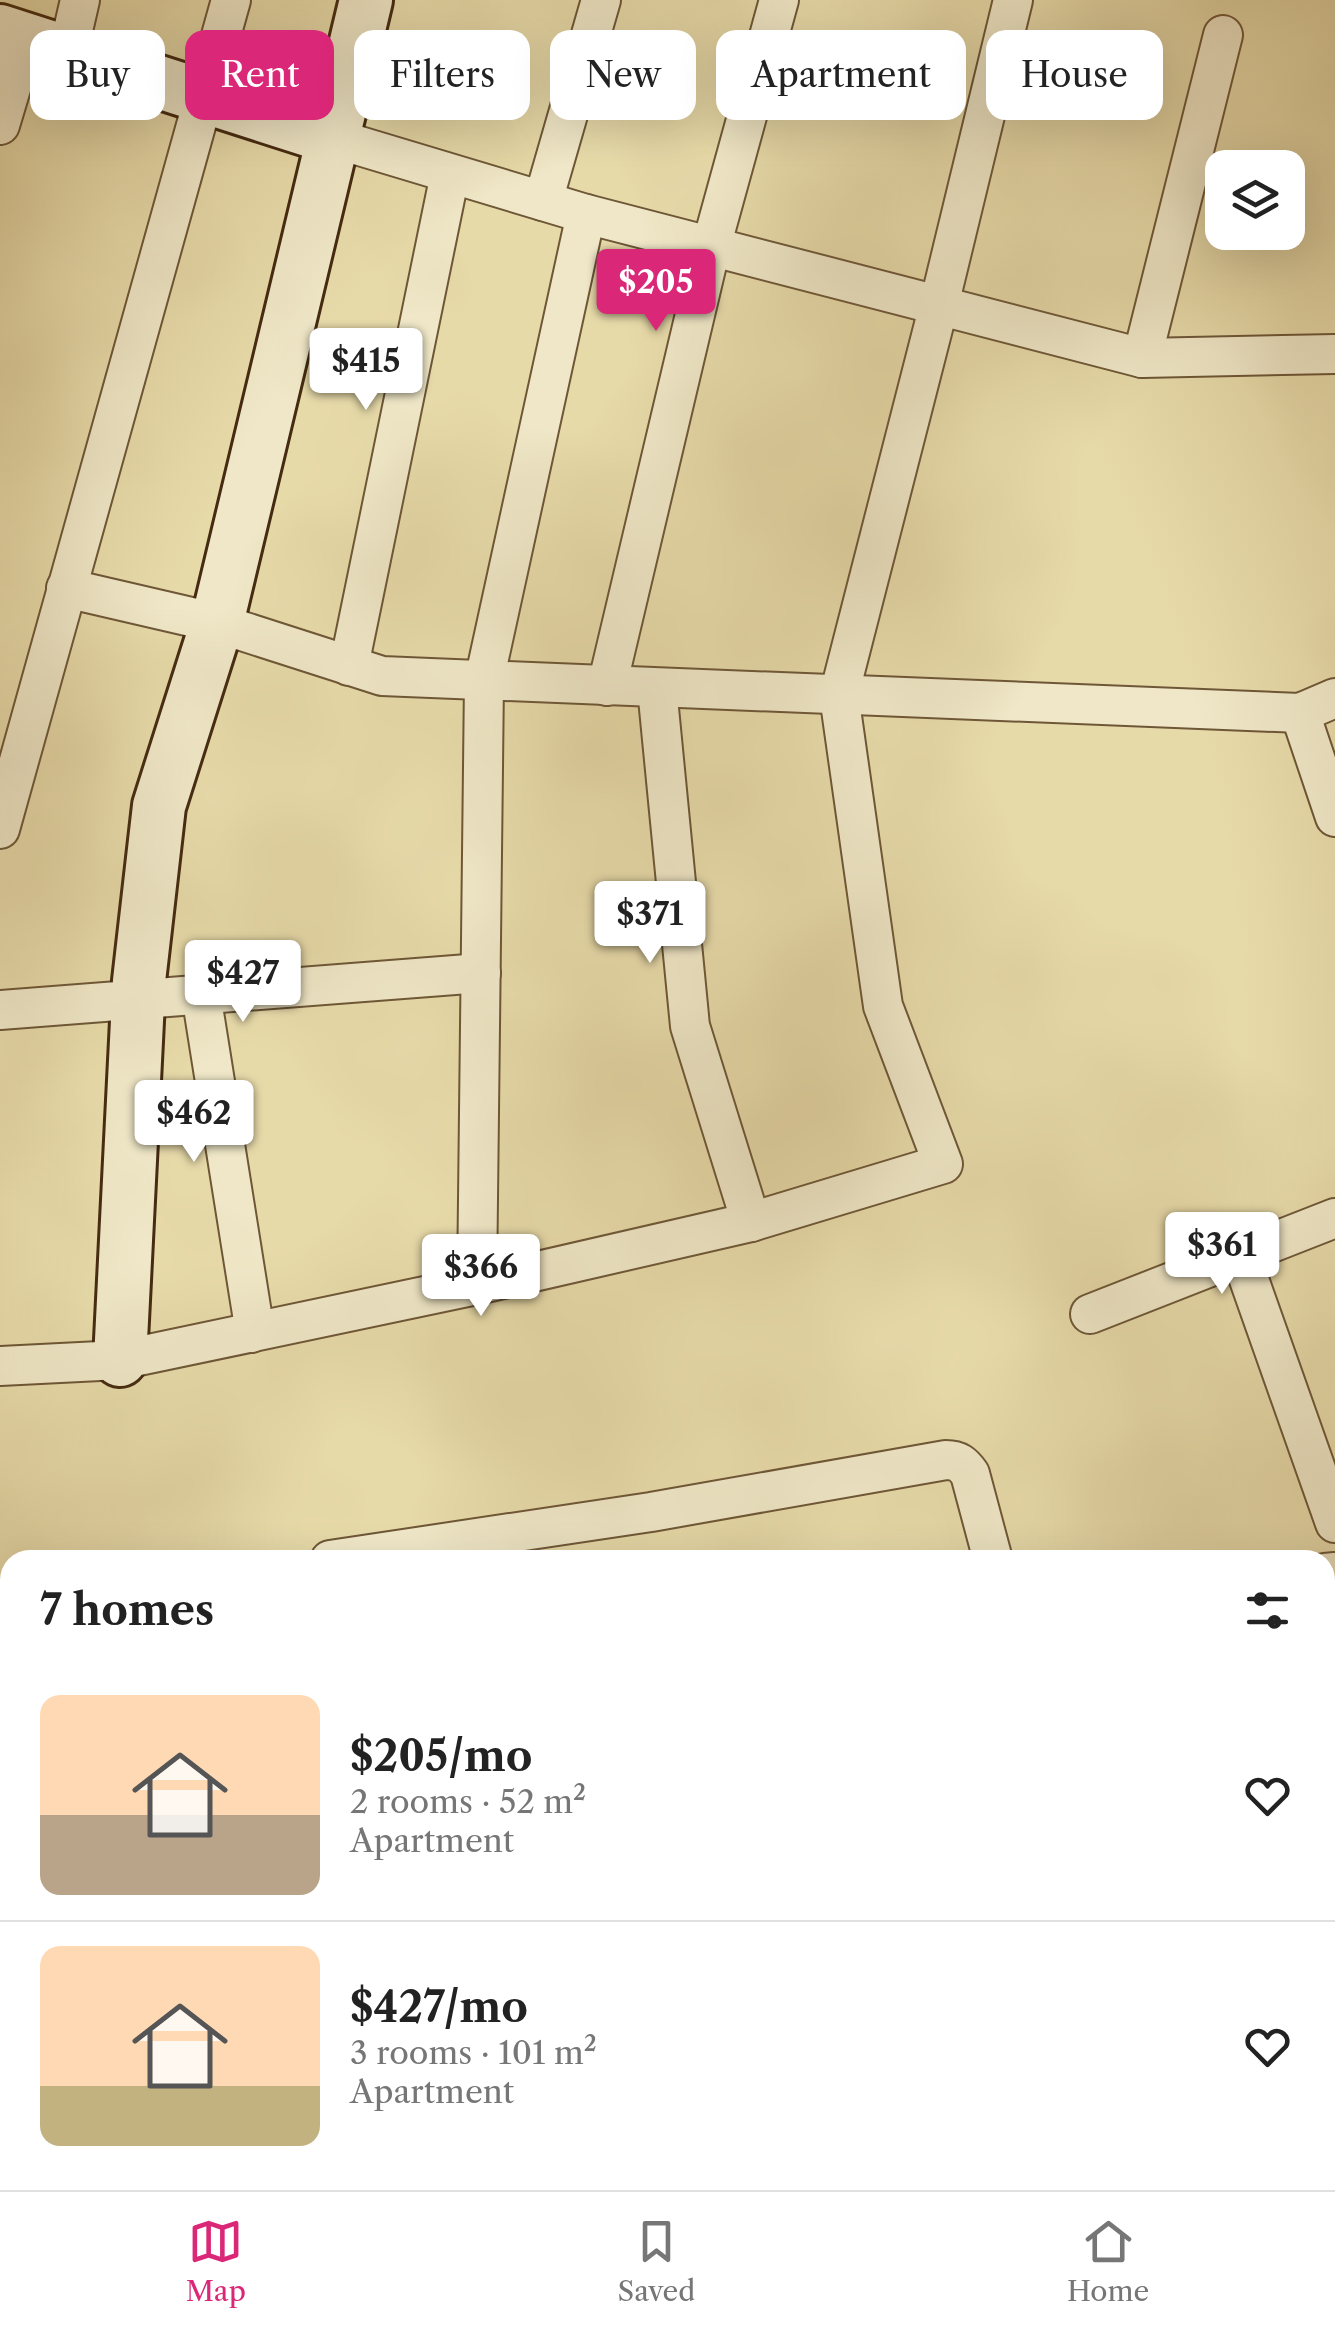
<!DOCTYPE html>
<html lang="en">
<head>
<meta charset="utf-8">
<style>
  body { margin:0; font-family:"Libre Caslon Text",serif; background:#f6f6f6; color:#222; height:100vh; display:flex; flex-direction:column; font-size:38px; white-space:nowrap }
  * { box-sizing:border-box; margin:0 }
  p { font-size:32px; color:#767676 }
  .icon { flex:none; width:55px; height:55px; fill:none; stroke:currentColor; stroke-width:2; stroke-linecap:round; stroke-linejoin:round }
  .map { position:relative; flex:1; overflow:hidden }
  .details { position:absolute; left:0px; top:1550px; width:1335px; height:640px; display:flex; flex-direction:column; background:#fff; border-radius:30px 30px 0 0; box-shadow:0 10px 40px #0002 }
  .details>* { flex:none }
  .guide { position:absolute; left:30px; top:30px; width:1275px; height:90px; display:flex; gap:20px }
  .buttons { position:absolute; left:1205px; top:150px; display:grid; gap:20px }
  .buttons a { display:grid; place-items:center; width:100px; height:100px; border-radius:20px; background:#fff; box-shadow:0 10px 40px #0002; font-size:50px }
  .price { position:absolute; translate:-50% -85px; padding:0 22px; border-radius:10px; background:#fff; color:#222; font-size:32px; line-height:65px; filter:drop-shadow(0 2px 5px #0008) }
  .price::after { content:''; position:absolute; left:50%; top:60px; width:30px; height:22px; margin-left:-15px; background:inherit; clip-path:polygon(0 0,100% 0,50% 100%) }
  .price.on { background:#db2777; color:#fff }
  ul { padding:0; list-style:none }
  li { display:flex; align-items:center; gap:30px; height:250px; padding:0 40px }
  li+li { border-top:2px solid #e0e0e0 }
  li span { display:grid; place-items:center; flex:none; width:280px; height:200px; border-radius:20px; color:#555 }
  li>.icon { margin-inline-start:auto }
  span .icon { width:120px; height:120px; fill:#fffc; stroke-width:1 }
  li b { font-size:42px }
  h2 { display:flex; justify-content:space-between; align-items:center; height:120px; padding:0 40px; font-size:42px }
  .tag { padding:0 35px; border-radius:20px; background:#fff; box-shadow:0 10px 40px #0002; font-size:35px; line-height:90px }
  .tag.on { background:#db2777; color:#fff }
  .tab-bar { display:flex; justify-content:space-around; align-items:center; height:140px; border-top:2px solid #e0e0e0; background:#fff; font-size:28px; color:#767676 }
  .tab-bar a { display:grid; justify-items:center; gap:5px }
  .tab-bar .on { color:#db2777 }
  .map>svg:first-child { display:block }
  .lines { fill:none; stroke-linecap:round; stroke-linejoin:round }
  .street-casing { stroke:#6e5737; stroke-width:42 }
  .secondary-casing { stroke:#452b11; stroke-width:58 }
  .street { stroke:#efe7c7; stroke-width:38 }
  .secondary { stroke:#efe7c7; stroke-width:52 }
</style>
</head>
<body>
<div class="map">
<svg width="1335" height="2190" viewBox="0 0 1335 2190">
  <rect width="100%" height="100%" fill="#e7daa9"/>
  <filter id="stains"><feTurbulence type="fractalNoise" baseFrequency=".002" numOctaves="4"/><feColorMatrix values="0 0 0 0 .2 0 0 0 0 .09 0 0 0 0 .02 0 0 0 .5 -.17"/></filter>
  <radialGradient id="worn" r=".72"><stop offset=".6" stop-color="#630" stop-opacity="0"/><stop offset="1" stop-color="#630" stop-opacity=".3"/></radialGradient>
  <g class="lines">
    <defs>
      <g id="street">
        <path d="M68 52 80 0"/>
        <path d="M0 125 26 38"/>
        <path d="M333 138 586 214 1142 358 1335 354"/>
        <path d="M543 201 601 0"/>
        <path d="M1142 358 1223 35"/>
        <path d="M66 588 217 623 382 676 1300 713 1335 698"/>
        <path d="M349 666 450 174"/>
        <path d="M607 686 711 247 779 0"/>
        <path d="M657 688 690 1026 751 1222"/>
        <path d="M1300 713 1335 817"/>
        <path d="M0 829 231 0"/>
        <path d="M201 994 253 1320 251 1333"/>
        <path d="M0 1010 481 973"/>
        <path d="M1240 1254 1335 1523"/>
        <path d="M477 1285 484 681 586 214"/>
        <path d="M1090 1314 1335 1218"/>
        <path d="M0 1366 120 1360 477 1285 751 1222 943 1164 883 1006 839 695 939 305 1013 0"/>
        <path d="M330 1560 651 1512 946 1460C958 1460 963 1464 970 1474L993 1560"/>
        <path d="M1325 1573 1335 1572"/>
        <path d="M0 1628 10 1626"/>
        <path d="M0 1912 10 1909"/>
        <path d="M0 2093 10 2101"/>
        <path d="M127 2180 142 2190"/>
        <path d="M1210 2180 1213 2190"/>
        <path d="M0 2183 2 2190"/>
        <path d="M259 2190 283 2180"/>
      </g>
      <g id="secondary">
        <path d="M0 31 333 138"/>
        <path d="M120 1360 139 981 159 806 217 623 366 0"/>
      </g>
    </defs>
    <use href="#street" class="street-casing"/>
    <use href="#secondary" class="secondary-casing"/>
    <use href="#street" class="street"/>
    <use href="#secondary" class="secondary"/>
  </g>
  <rect width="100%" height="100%" filter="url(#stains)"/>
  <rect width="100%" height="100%" fill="url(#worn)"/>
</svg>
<div class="buttons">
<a><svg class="icon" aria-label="layers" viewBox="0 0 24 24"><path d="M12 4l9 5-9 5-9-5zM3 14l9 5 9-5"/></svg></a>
</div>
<b class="price on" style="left:656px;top:334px">$205</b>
<b class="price" style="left:366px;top:413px">$415</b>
<b class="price" style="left:650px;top:966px">$371</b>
<b class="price" style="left:243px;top:1025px">$427</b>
<b class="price" style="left:194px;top:1165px">$462</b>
<b class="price" style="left:1222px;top:1297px">$361</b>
<b class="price" style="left:481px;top:1319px">$366</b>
<div class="guide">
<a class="tag">Buy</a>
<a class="tag on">Rent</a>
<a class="tag">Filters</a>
<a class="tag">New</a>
<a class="tag">Apartment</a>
<a class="tag">House</a>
</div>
<section class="details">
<h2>7 homes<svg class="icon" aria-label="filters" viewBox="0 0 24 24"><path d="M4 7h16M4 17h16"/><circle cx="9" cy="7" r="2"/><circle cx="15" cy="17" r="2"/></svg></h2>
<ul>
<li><span style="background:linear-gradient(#ffd9b3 60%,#b9a48a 0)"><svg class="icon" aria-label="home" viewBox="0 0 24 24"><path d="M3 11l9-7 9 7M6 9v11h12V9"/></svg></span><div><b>$205/mo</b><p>2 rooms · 52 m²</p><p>Apartment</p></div><svg class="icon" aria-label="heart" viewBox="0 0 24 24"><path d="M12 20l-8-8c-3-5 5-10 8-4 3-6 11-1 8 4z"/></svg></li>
<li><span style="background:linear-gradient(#ffd9b3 70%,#c2b280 0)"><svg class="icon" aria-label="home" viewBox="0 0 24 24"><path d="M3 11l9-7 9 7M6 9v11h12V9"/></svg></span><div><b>$427/mo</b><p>3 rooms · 101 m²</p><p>Apartment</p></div><svg class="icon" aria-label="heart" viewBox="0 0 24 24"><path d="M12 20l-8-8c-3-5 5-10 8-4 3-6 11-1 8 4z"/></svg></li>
</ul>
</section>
</div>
<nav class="tab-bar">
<a class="on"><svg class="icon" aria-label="map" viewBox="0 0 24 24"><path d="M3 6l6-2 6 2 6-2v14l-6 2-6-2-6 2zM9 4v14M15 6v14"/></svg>Map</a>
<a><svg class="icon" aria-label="saved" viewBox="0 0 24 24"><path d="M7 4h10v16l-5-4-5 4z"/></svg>Saved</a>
<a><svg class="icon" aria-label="home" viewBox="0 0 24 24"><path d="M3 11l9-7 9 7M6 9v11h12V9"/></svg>Home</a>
</nav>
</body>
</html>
